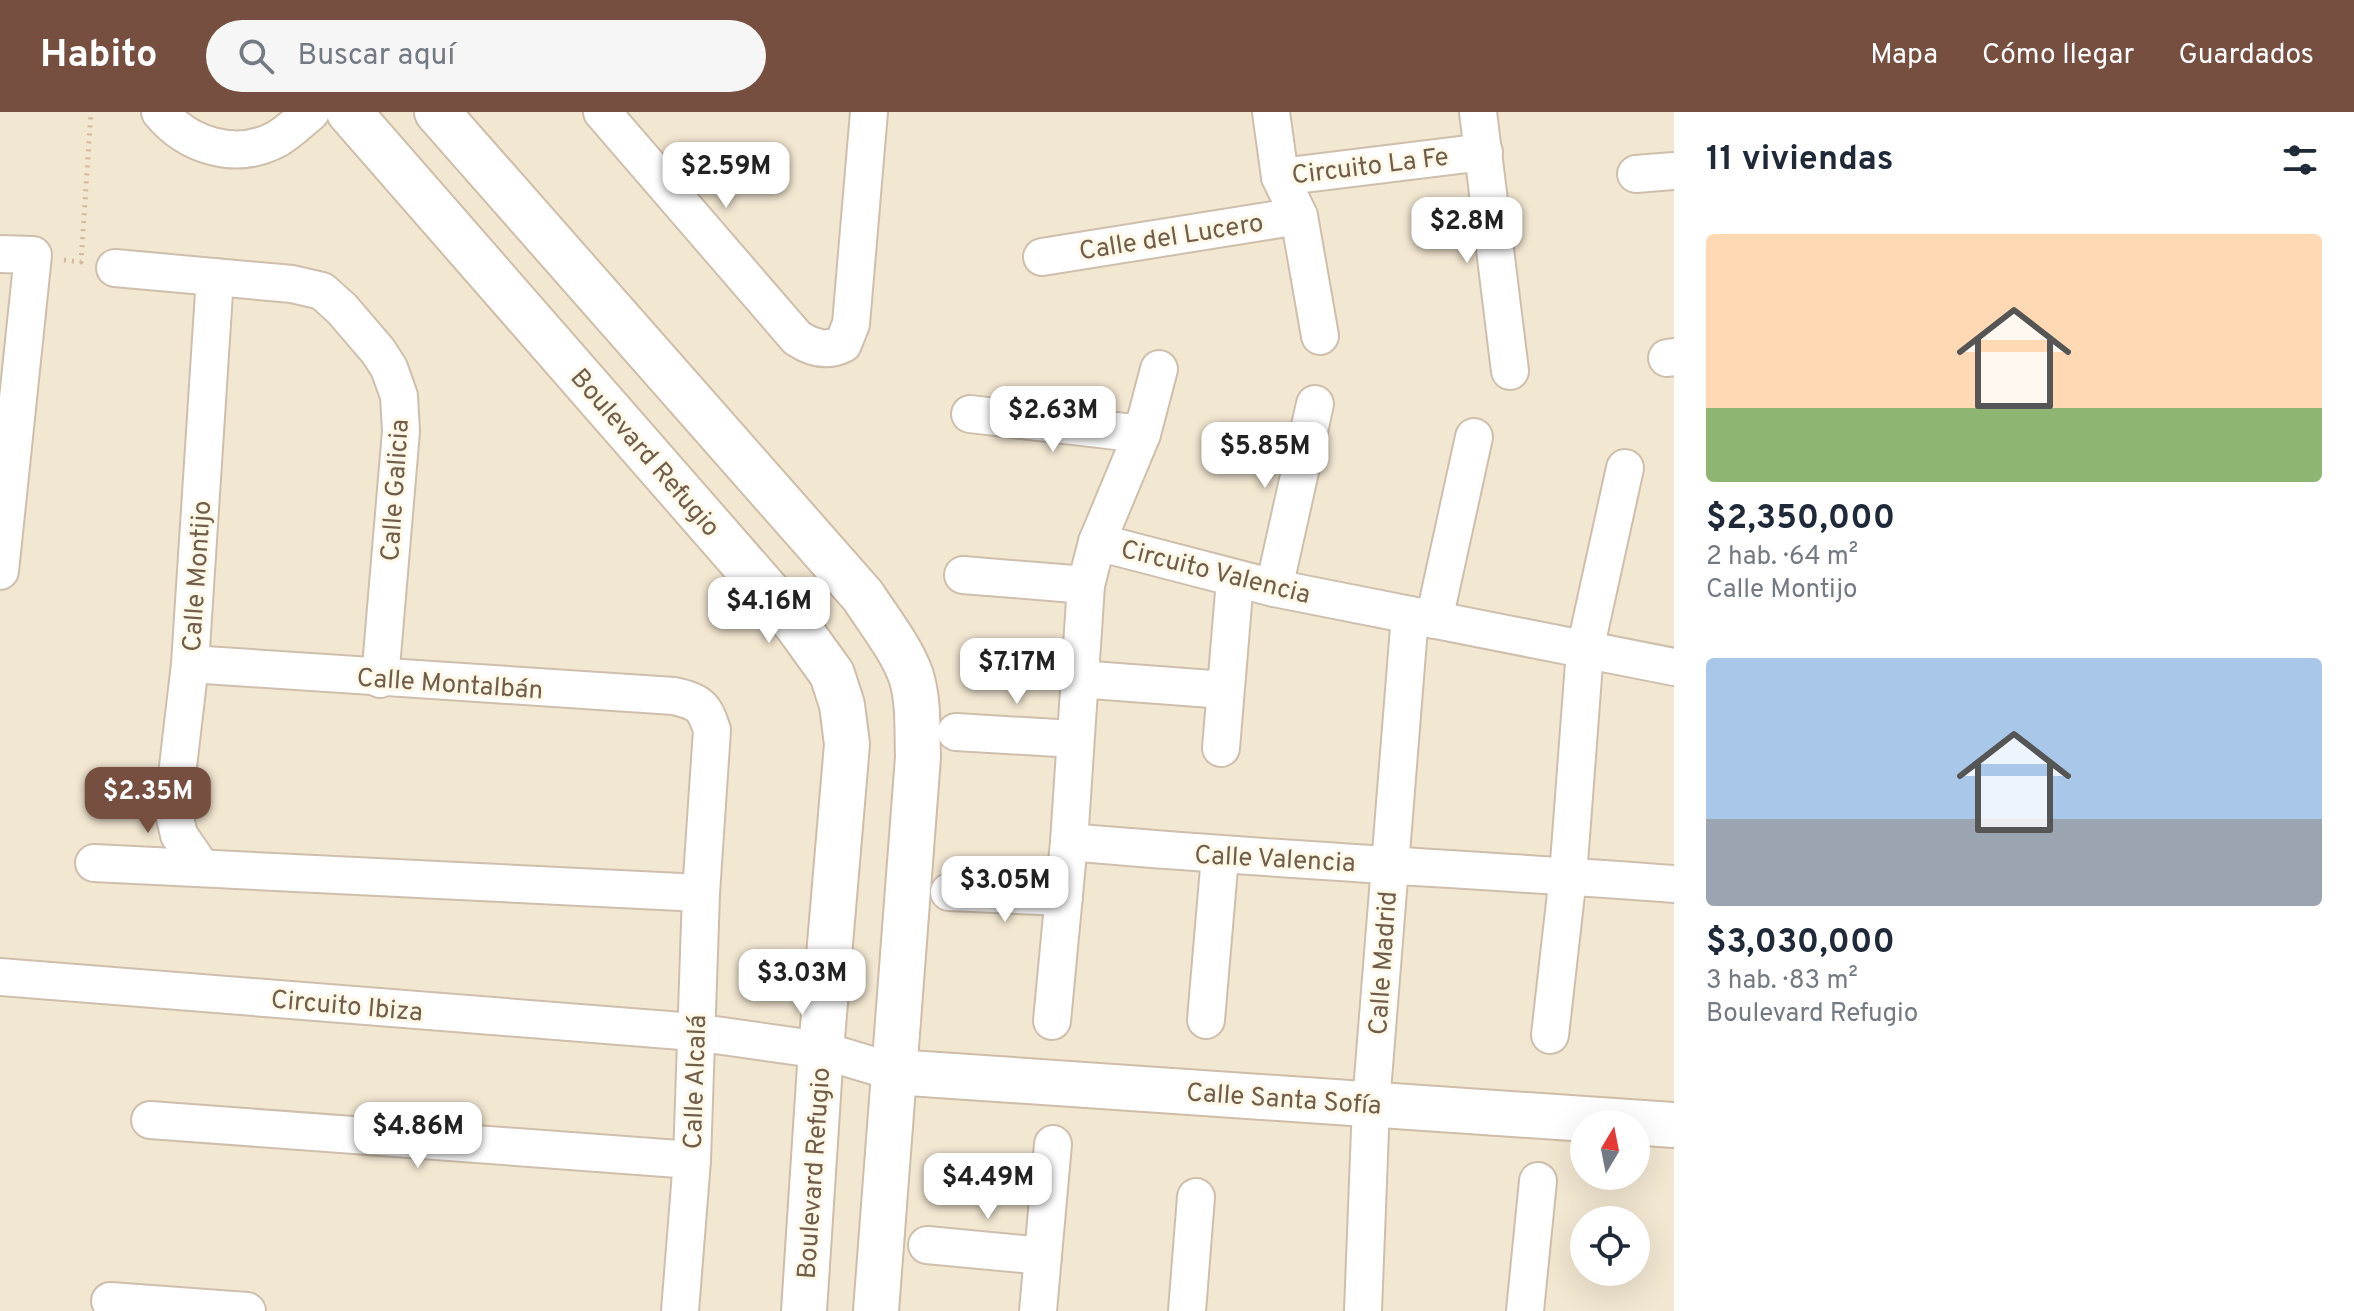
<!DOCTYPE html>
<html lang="es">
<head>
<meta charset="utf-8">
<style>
  body { margin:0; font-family:Overpass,sans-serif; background:#f6f6f7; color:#1f2937; height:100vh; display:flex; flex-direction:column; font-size:30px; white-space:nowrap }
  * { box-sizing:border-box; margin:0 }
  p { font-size:26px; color:#747a83 }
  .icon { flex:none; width:44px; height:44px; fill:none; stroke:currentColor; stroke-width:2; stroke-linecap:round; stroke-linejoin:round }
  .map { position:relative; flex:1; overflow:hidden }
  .side { display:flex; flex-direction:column; background:#fff; width:680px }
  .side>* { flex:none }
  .needle { width:52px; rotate:10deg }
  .buttons { position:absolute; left:1570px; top:998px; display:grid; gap:16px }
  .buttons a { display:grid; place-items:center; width:80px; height:80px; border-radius:50%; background:#fff; box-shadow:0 8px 32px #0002; font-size:40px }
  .price { position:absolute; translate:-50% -68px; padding:0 18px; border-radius:16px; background:#fff; color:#222; font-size:26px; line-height:52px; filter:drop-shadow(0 2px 4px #0008) }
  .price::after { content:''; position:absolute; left:50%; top:48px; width:24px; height:18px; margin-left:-12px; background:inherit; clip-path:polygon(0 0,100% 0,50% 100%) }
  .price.on { background:#764f41; color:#fff }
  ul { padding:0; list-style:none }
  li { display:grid; align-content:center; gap:16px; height:424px; padding:0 32px }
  li span { display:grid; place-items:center; height:248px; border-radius:8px; color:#555 }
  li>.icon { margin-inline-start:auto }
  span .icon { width:144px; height:144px; fill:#fffc; stroke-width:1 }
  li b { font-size:34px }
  h2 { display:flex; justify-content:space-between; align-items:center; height:96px; padding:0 32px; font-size:34px }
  header { display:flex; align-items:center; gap:48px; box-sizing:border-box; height:112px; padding:0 40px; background:#764f41; color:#fff }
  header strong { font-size:38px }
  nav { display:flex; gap:44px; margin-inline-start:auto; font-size:28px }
  .search { width:560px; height:72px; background:#f6f6f7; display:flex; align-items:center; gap:20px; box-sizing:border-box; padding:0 28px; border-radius:44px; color:#747a83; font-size:30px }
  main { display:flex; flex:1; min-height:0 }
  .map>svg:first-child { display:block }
  .residential { fill:#f2e7d1; fill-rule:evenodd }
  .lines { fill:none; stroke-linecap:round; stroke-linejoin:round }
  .street-casing { stroke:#cebfad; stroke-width:40 }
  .secondary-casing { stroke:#cebda8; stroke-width:48 }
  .path { stroke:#d3b99f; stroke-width:5; stroke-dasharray:2 6; stroke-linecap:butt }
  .street { stroke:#fff; stroke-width:36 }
  .secondary { stroke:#fff; stroke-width:44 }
  .labels { text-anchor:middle; stroke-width:6; stroke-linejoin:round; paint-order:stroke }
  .street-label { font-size:26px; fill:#715d4a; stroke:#fef8e8 }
</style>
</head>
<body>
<header>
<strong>Habito</strong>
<div class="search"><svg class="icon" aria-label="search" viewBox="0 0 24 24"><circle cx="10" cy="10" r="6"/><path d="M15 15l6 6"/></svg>Buscar aquí</div>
<nav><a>Mapa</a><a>Cómo llegar</a><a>Guardados</a></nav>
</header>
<main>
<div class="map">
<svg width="1674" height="1199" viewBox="0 0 1674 1199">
  <rect width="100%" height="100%" fill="#fbf4e3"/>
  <path class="residential" d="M0 0H1674V1199H0ZM1584 1012H1636V1064H1584ZM1584 1108H1636V1160H1584Z"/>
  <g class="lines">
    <defs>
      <g id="street">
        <path d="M160 0C188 34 236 49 277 27 289 20 300 9 311 0"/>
        <path d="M602 0 797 226C812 236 827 240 843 232L851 212 869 0"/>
        <path d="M1271 0 1280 65 1299 104 1320 224"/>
        <path d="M1478 0 1510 259"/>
        <path d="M1636 62 1674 59"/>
        <path d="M1280 65 1484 40"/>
        <path d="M0 142 33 143 0 459"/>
        <path d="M1042 145 1299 104"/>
        <path d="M115 156 292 172 322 179 342 197 378 239 389 256 399 284 401 319 380 567"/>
        <path d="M1667 246 1674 245"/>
        <path d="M970 302 1142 322"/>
        <path d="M1097 430 1274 476 1674 555"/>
        <path d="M963 463 1086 473"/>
        <path d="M1274 476 1315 292"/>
        <path d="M1434 508 1474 325"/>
        <path d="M190 552 674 584C699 590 704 593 712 618L701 781 692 1048 680 1199"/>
        <path d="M1078 567 1225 578"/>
        <path d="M956 620 1074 627"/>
        <path d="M1221 636 1235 468"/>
        <path d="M1069 730C1270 748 1472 757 1674 772"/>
        <path d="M94 751 701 781"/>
        <path d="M201 755 179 723 173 697 190 552 215 165"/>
        <path d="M949 780 1064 785"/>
        <path d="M0 865 694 920 821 938 894 960"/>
        <path d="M1206 908 1220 744"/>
        <path d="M1052 909 1069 730 1086 473 1097 430 1142 322 1159 257"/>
        <path d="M1550 923 1568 764 1585 538 1625 356"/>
        <path d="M150 1008 692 1048"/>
        <path d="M927 1133 1043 1144"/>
        <path d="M110 1189 247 1199"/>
        <path d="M1038 1199 1053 1032"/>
        <path d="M1187 1199 1196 1085"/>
        <path d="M1363 1199 1371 992 1410 503"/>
        <path d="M1525 1199 1538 1069"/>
      </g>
      <g id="secondary">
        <path d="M349 0 796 512 832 562 842 593 847 632 821 938 804 1199"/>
        <path d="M437 0 863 484C879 509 901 536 911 564 919 589 917 618 918 645L876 1199"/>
        <path d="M894 960 1674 1013"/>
      </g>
    </defs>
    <use href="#street" class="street-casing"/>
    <use href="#secondary" class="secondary-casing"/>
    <path class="path" d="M64 148 81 150 91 0"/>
    <use href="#street" class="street"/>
    <use href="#secondary" class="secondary"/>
  </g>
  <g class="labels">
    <g class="street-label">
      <text transform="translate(1370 53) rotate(-7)" y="9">Circuito La Fe</text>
      <text transform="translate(1171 124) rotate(-9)" y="9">Calle del Lucero</text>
      <text transform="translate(646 340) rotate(49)" y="9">Boulevard Refugio</text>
      <text transform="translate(394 378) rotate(-86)" y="9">Calle Galicia</text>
      <text transform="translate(1216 459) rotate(14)" y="9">Circuito Valencia</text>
      <text transform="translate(196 464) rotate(-86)" y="9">Calle Montijo</text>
      <text transform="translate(450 571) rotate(4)" y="9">Calle Montalbán</text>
      <text transform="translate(1275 746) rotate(3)" y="9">Calle Valencia</text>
      <text transform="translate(1382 851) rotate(-86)" y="9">Calle Madrid</text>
      <text transform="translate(347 893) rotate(5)" y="9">Circuito Ibiza</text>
      <text transform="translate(694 970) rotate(-88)" y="9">Calle Alcalá</text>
      <text transform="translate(1284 986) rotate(4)" y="9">Calle Santa Sofía</text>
      <text transform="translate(813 1061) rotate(-86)" y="9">Boulevard Refugio</text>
    </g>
  </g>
</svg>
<div class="buttons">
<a><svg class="needle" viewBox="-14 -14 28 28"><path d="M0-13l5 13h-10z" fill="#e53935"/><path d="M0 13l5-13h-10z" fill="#747a83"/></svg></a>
<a><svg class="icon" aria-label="locate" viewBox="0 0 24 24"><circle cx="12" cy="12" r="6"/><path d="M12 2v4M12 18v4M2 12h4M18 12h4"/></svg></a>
</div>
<b class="price" style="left:726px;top:98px">$2.59M</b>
<b class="price" style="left:1467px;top:153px">$2.8M</b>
<b class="price" style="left:1053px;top:342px">$2.63M</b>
<b class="price" style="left:1265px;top:378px">$5.85M</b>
<b class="price" style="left:769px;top:533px">$4.16M</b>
<b class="price" style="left:1017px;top:594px">$7.17M</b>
<b class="price on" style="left:148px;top:723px">$2.35M</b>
<b class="price" style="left:1005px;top:812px">$3.05M</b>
<b class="price" style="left:802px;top:905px">$3.03M</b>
<b class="price" style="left:418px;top:1058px">$4.86M</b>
<b class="price" style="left:988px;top:1109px">$4.49M</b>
</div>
<section class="side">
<h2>11 viviendas<svg class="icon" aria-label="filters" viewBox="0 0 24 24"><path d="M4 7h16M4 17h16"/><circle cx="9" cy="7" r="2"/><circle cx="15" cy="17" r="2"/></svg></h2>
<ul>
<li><span style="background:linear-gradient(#ffd9b3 70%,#8fb573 0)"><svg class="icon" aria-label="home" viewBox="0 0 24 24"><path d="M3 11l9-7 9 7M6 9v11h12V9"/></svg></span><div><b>$2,350,000</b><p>2 hab. · 64 m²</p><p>Calle Montijo</p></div></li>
<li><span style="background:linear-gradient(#a9c7e8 65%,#9aa5b1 0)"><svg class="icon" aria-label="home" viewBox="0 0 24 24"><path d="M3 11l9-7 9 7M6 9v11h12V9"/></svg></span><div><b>$3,030,000</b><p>3 hab. · 83 m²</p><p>Boulevard Refugio</p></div></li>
</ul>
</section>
</main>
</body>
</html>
